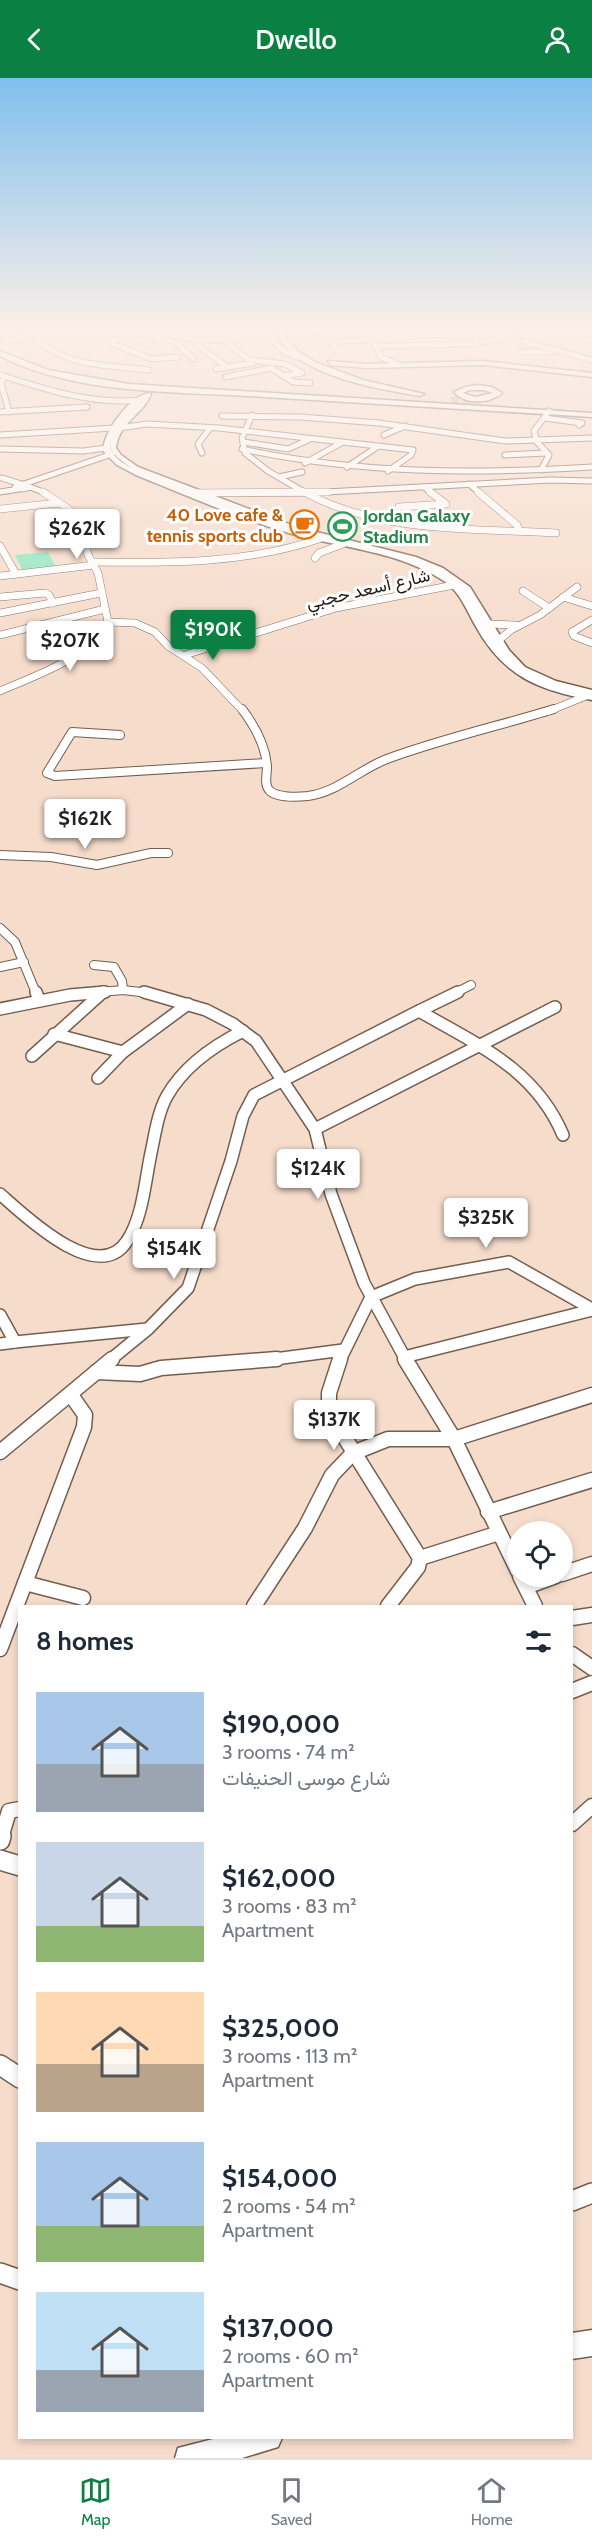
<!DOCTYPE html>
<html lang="en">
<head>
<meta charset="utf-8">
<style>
  body { margin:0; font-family:Cabin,Vazirmatn,sans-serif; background:#f2f2f3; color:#1f2937; height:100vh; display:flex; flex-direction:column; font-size:22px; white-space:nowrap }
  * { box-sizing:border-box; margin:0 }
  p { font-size:20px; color:#747a83 }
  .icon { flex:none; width:33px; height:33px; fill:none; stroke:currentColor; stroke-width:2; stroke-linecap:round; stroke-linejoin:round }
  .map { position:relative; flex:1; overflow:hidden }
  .drawer { position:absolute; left:18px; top:1527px; width:555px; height:834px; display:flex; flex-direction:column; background:#fff; border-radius:0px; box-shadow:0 3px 9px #0003 }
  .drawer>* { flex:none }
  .tools { position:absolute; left:507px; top:1443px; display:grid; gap:12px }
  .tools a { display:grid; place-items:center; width:66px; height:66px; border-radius:50%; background:#fff; box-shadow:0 3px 9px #0003; font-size:30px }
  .price { position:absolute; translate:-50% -51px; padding:0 14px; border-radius:6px; background:#fff; color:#222; font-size:20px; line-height:39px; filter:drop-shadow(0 2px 3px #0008) }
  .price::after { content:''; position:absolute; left:50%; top:36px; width:18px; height:14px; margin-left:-9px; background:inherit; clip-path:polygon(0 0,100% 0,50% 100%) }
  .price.on { background:#0b8043; color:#fff }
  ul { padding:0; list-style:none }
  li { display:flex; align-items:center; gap:18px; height:150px; padding:0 18px }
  li span { display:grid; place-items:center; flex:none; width:168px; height:120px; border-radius:0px; color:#555 }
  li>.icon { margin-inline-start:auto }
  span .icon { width:72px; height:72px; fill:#fffc; stroke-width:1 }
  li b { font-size:26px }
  h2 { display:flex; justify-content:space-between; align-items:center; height:72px; padding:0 18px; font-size:26px }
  header { display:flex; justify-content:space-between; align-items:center; height:78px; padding:0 18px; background:#0b8043; color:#fff; font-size:27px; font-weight:600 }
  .tab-bar { display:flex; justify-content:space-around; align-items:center; height:84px; border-top:2px solid #e0e1e3; background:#fff; font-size:16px; color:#747a83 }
  .tab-bar a { display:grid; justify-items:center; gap:3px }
  .tab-bar .on { color:#0b8043 }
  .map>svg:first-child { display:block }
  .green { fill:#86e9be }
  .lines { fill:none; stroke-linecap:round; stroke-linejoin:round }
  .highway-tunnel { stroke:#ccb5a7; stroke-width:8; stroke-dasharray:8 4; stroke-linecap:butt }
  .minor-far5-casing { stroke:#735e4f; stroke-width:7 }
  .minor-far4-casing { stroke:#735e4f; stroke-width:8 }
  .minor-far3-casing { stroke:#735e4f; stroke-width:10 }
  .minor-far2-casing { stroke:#735e4f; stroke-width:14 }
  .minor-far1-casing { stroke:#735e4f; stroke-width:17 }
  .minor-casing { stroke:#735e4f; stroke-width:22 }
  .major-casing { stroke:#735e4f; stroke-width:3 }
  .highway-casing { stroke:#735e4f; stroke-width:3 }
  .minor-far5 { stroke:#fff; stroke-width:5 }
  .minor-far4 { stroke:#fff; stroke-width:7 }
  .minor-far3 { stroke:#fff; stroke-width:8 }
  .minor-far2 { stroke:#fff; stroke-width:11 }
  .minor-far1 { stroke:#fff; stroke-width:14 }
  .minor { stroke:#fff; stroke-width:19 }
  .major { fill:#fff; fill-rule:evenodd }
  .highway { fill:#fff; fill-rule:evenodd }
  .labels { text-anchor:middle; stroke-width:6; stroke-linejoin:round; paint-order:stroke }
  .far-food-label { font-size:18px; font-weight:bold; fill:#c56008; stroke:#fff; text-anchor:end }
  .far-leisure-label { font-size:18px; font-weight:bold; fill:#27864d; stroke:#fff; text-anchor:start }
  .far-street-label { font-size:18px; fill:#241b15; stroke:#fff }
</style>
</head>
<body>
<header><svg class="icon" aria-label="back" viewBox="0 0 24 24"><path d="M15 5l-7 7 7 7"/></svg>Dwello<svg class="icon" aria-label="person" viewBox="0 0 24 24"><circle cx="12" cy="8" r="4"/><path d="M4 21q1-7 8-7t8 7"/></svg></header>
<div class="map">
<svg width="592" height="2380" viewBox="0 0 592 2380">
  <rect width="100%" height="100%" fill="#f6dccb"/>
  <path class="green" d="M48 474 56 489 23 493 15 477Z"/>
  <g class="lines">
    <path class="highway-tunnel" d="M451 323 478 321"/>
    <defs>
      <g id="minor-far5">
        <path d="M21 248C32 257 43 268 55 274 83 289 118 288 149 292"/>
        <path d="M133 248 191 261 223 262"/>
        <path d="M204 248 249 282 285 286 302 295 284 298"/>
        <path d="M267 248C273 268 284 277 304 280"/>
        <path d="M467 248 492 254"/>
        <path d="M517 248 492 254 592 282"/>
        <path d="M512 249 532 254"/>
        <path d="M547 254 573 248"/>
        <path d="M123 255 151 267"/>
        <path d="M299 255 372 253"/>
        <path d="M421 256 470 258"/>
        <path d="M128 257 114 262 113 266 152 281 178 279"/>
        <path d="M587 257 592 255"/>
        <path d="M165 260 174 264 194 281"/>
        <path d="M194 262 196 266 227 289"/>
        <path d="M5 263 34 257 123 248"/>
        <path d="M374 263 381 279 397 286"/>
        <path d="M374 268 469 266 512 259"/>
        <path d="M334 269 331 264 369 261"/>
        <path d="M521 274H552"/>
        <path d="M216 291 253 285"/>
        <path d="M0 297C44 311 92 327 138 322"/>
        <path d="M4 299 1 305 9 334"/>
        <path d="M226 299 271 290 293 304 310 305"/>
        <path d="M0 334 87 329"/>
        <path d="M252 337 242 360 245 375 268 393 306 415"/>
        <path d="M222 338 300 339 379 345 505 363 592 360"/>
        <path d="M544 340 582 345 579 347"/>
        <path d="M119 350 147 346 219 350 413 372 411 377 388 393"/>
        <path d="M0 357 114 350"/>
        <path d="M384 357 405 348"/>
        <path d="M244 364 288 371 308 362"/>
        <path d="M0 371 83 373 106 370"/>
        <path d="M242 371C360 396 472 396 592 389"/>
        <path d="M202 375 198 366 210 350"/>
        <path d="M505 377 547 375"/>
        <path d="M305 385 341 365"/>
        <path d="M347 389 377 369"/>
        <path d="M541 392 549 377 537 364 534 353 549 333"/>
        <path d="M279 399 302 394"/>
        <path d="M2 400 21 406"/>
        <path d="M23 406 30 409 23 411 15 409Z"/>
        <path d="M24 406 112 376"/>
        <path d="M469 406 480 415"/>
        <path d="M30 409 46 415"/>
        <path d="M424 409 432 415"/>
        <path d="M0 414 19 411"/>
        <path d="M192 415H307L550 402 592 403"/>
      </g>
      <g id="minor-far4">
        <path d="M304 414C382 456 470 450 556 455"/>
        <path d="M478 414 517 447 519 452"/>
        <path d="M192 415 328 414"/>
        <path d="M399 429 446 426 430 414"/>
        <path d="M0 431 59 425"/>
        <path d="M0 468 16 496"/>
        <path d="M315 480 319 475 343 466"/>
        <path d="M92 484C170 485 245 486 319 461"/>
        <path d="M0 498 94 487"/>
        <path d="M523 513 549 530"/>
        <path d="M0 519 45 515 49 517 53 525"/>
        <path d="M563 519 592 528"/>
        <path d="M0 535 101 515"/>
        <path d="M592 542 572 554 574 558 592 565"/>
        <path d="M108 544 135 545 155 554 168 568 202 590 243 633"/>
        <path d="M488 546 516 547"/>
        <path d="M0 557 105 531"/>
        <path d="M499 562 511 552 540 537 577 509"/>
        <path d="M185 577 336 530 454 507"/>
        <path d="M0 613C39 596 85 582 108 544L98 495 88 477 83 455 73 434 43 414"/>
        <path d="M549 633 586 618"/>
      </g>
      <g id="minor-far3">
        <path d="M242 631C254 647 266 669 267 689 267 696 264 706 269 712 276 720 298 719 308 718 338 714 360 691 387 681 441 661 499 648 554 631"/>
        <path d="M120 657 72 654 47 695 55 698 266 685"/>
        <path d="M0 777 51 779 97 787 151 775H168"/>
        <path d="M0 850 15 864 36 915"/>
        <path d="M94 887 114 889 122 903 123 912"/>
        <path d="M0 889 24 884"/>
        <path d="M89 915 123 912 149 915"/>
        <path d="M102 915 104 913"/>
        <path d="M455 915 471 907"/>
      </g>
      <g id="minor-far2">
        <path d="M36 914 39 922"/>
        <path d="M144 914 206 932 233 946 256 963 315 1051 331 1116 364 1205 406 1282"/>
        <path d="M458 914 419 933C478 967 535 991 563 1057"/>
        <path d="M0 931 70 917 105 914"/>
        <path d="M54 956 123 974"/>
        <path d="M32 978 103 914"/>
        <path d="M98 1000 123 974 188 926"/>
        <path d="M315 1051 555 929"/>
        <path d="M0 1116C24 1137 98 1209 127 1163 143 1139 145 1103 151 1075 155 1056 158 1034 167 1018 184 988 213 968 243 953"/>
        <path d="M0 1237 15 1264 147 1251"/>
        <path d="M0 1266 15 1264"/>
        <path d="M404 1279 592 1232"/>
        <path d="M110 1282 148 1251 188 1210 231 1083 243 1038 254 1017 419 933"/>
        <path d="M267 1282 343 1272"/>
        <path d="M340 1282 371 1219 415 1201 509 1184 592 1231"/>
      </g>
      <g id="minor-far1">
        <path d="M340 1281 329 1315V1325L340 1352 420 1480 418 1489 388 1528"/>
        <path d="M405 1281 454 1361 518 1493"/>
        <path d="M96 1294 140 1296 161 1290 277 1281"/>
        <path d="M0 1374 112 1281"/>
        <path d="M488 1434 592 1402"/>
        <path d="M420 1480 499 1455"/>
        <path d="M562 1496 592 1486"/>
        <path d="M520 1498 535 1528"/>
        <path d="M25 1505 83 1520"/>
        <path d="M526 1509 556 1498"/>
        <path d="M254 1528 305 1450 332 1397 353 1375 388 1361H454L592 1317"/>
        <path d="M572 1540 592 1537"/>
        <path d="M0 1571 84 1349 85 1337 71 1317"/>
        <path d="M572 1576 592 1590"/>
        <path d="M572 1613 592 1605"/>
        <path d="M572 1746 592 1728"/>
        <path d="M1 1760 9 1733 20 1731"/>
      </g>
      <g id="minor">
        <path d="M0 1762 1 1758"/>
        <path d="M0 1782 20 1788"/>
        <path d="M0 1987 20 2000"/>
        <path d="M572 2123 592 2115"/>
        <path d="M0 2195 20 2202"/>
      </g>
      <g id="major">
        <path d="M151 315C146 335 119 343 116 370L121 377 138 389 297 449 416 479 443 490 470 509 509 572 525 589 556 603 592 612V622C537 612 503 598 475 547 466 531 460 514 444 503 399 473 340 470 289 455 238 440 185 417 136 397L117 387 104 374C100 356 133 314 151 315ZM111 361 110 370 117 379 131 390C119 382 107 376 111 361Z"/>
        <path d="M592 2252V2278L572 2281V2255Z"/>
        <path d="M217 2360H282L278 2369 242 2380H175L178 2370Z"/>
      </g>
      <g id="highway">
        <path d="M276 248H282L287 262 299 274 317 285 363 302 424 316 420 318C379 311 309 300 282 265 279 261 277 254 276 248Z"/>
        <path d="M0 273 48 292 129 306 592 335V339C483 332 373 326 264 319 178 313 79 318 0 278Z"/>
        <path d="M328 283 366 286 484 283 592 295V299L484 287 366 290 331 287Z"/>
        <path d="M478 307 492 309 502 315C490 326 465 327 454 314L465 309ZM469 312H484L493 315 475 319 463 315Z"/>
      </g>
    </defs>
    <use href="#minor-far5" class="minor-far5-casing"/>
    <use href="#minor-far4" class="minor-far4-casing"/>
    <use href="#minor-far3" class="minor-far3-casing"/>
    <use href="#minor-far2" class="minor-far2-casing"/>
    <use href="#minor-far1" class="minor-far1-casing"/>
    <use href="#minor" class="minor-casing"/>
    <use href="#major" class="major-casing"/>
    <use href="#highway" class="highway-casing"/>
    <use href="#minor-far5" class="minor-far5"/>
    <use href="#minor-far4" class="minor-far4"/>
    <use href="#minor-far3" class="minor-far3"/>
    <use href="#minor-far2" class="minor-far2"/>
    <use href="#minor-far1" class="minor-far1"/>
    <use href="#minor" class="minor"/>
    <use href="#major" class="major"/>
    <use href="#highway" class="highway"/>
  </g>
  <linearGradient id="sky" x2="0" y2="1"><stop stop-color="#7fc0ee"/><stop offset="0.43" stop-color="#fbefe8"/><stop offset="1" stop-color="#fbefe8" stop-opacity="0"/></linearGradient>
  <rect width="592" height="581" fill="url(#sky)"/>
  <defs>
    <symbol id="cafe-ring" viewBox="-11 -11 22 22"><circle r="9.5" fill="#fff" stroke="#e8710a" stroke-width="1.5"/><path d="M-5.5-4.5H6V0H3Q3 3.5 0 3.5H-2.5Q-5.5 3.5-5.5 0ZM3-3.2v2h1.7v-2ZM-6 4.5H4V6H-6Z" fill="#e8710a"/></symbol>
    <symbol id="stadium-ring" viewBox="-11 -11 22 22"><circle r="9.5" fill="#fff" stroke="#2e9e5b" stroke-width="1.5"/><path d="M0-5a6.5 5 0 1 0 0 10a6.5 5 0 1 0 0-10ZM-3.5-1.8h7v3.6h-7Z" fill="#2e9e5b"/></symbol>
  </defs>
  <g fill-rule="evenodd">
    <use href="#cafe-ring" x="288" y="430" width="33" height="33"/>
    <use href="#stadium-ring" x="326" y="432" width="33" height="33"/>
  </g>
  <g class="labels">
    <g class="far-food-label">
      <text x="283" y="443">40 Love cafe &amp;<tspan x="283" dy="21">tennis sports club</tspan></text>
    </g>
    <g class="far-leisure-label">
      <text x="363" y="444">Jordan Galaxy<tspan x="363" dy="21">Stadium</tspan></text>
    </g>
    <g class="far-street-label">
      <text transform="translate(368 511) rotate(-13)" y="6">شارع أسعد حجبي</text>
    </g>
  </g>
</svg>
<div class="tools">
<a><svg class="icon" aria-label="locate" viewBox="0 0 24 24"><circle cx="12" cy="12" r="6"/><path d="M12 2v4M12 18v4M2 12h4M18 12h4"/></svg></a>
</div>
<b class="price" style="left:77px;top:482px">$262K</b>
<b class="price on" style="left:213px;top:583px">$190K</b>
<b class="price" style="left:70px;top:594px">$207K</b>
<b class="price" style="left:85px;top:772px">$162K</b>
<b class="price" style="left:318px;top:1122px">$124K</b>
<b class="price" style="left:486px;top:1171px">$325K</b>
<b class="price" style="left:174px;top:1202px">$154K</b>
<b class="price" style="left:334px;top:1373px">$137K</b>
<section class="drawer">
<h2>8 homes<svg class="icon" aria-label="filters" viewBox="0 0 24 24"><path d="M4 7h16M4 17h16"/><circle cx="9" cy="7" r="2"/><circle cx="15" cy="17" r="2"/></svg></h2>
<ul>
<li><span style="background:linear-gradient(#a9c7e8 60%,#9aa5b1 0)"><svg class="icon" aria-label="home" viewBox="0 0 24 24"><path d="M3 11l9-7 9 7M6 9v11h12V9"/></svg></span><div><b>$190,000</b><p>3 rooms · 74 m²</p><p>شارع موسى الحنيفات</p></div></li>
<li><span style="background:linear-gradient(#c9d6e8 70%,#8fb573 0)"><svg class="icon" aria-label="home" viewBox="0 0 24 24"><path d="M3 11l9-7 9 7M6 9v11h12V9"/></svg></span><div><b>$162,000</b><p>3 rooms · 83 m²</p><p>Apartment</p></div></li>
<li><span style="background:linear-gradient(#ffd9b3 60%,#b9a48a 0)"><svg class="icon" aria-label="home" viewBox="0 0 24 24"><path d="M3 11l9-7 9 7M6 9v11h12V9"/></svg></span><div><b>$325,000</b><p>3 rooms · 113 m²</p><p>Apartment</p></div></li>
<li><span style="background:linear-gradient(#a9c7e8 70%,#8fb573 0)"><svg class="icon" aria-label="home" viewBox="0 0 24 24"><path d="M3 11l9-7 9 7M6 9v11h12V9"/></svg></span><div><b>$154,000</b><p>2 rooms · 54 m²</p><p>Apartment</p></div></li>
<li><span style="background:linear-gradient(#bfe0f5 65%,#9aa5b1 0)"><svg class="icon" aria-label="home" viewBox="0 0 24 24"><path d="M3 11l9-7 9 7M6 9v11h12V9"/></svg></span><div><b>$137,000</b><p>2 rooms · 60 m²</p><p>Apartment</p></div></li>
</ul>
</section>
</div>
<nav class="tab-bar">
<a class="on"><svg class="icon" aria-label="map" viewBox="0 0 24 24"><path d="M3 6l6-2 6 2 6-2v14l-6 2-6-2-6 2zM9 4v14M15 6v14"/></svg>Map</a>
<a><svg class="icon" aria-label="saved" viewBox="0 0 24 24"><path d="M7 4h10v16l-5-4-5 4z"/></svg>Saved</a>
<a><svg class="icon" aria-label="home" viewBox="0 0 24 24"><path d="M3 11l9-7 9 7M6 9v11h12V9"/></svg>Home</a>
</nav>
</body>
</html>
